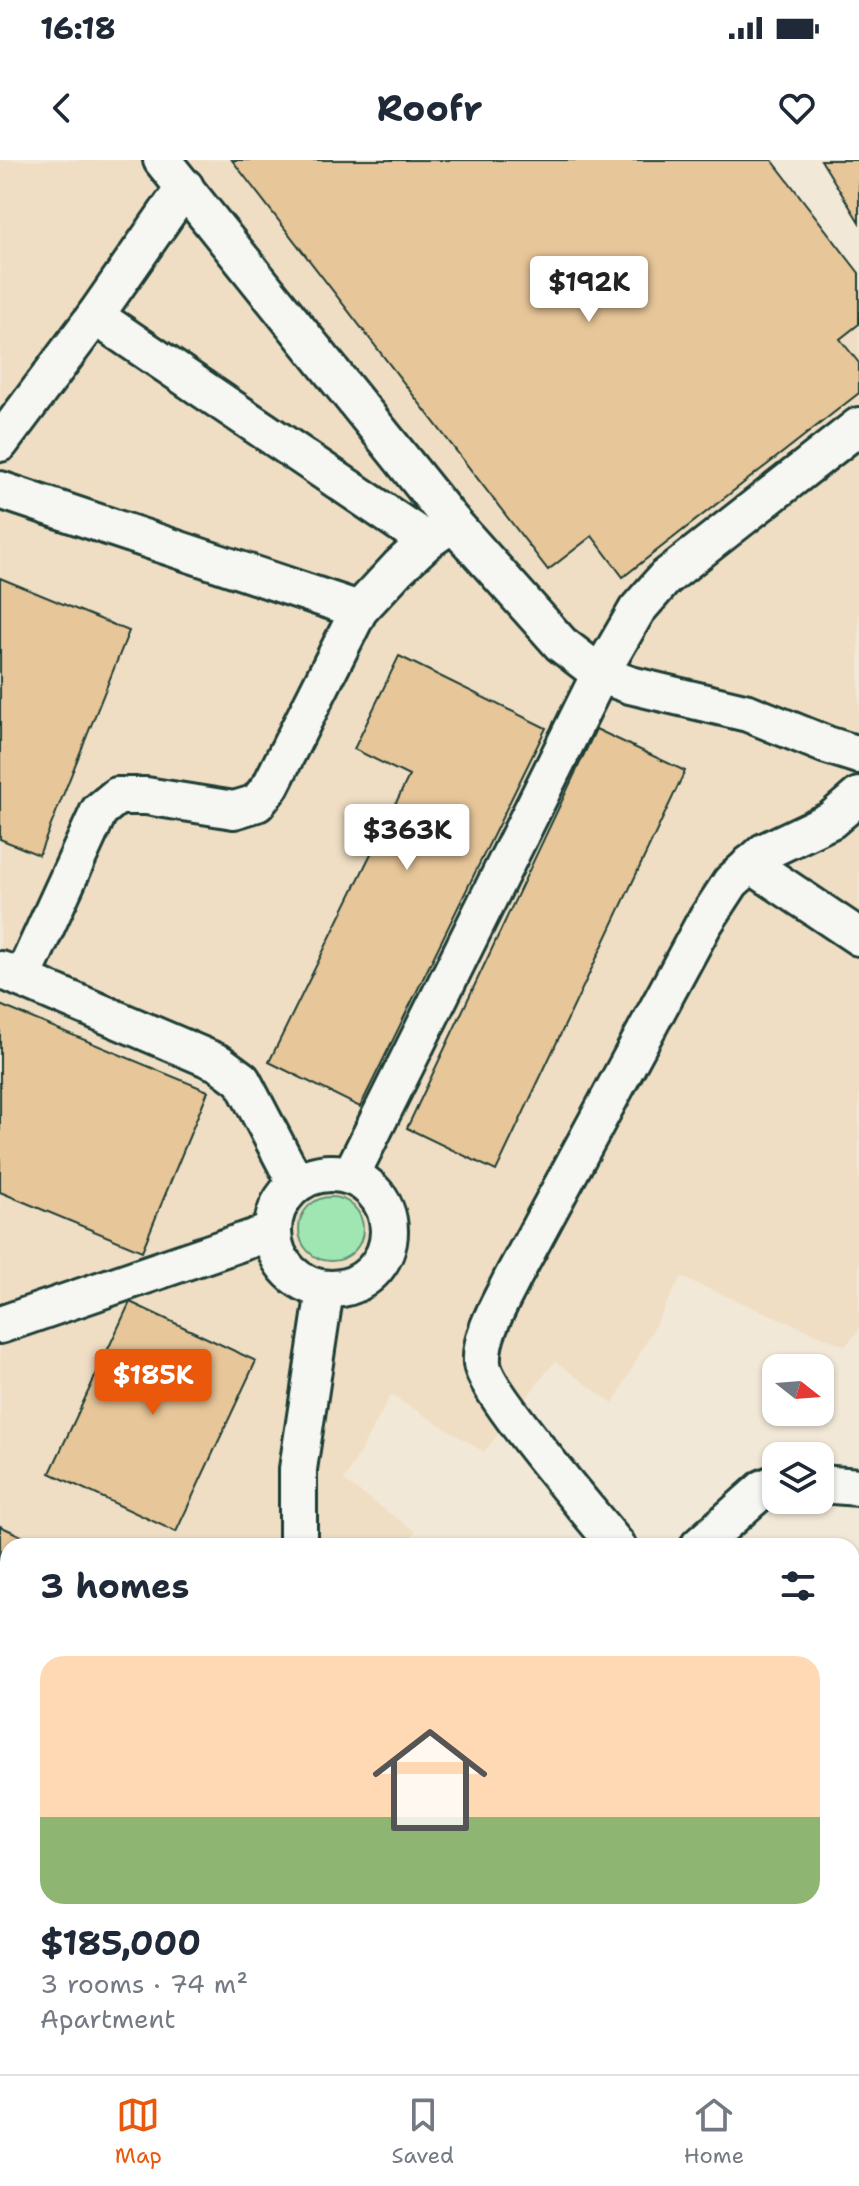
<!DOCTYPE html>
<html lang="en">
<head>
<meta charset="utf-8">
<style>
  body { margin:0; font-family:"Shantell Sans",sans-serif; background:#f2f2f3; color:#1f2937; height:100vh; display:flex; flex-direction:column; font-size:30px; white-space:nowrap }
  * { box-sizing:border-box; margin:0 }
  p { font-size:26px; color:#747a83 }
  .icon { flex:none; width:44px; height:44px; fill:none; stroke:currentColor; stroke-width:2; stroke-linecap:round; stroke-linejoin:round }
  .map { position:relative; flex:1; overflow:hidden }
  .side { position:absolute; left:0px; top:1378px; width:860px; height:536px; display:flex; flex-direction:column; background:#fff; border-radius:24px 24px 0 0; box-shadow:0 2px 6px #0004 }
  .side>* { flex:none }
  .needle { width:52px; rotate:107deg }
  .fabs { position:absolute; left:762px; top:1194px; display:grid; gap:16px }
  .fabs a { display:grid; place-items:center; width:72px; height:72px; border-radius:16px; background:#fff; box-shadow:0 2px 6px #0004; font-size:40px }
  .price { position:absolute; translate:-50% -68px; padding:0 18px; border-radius:8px; background:#fff; color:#222; font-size:26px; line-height:52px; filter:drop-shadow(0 2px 4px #0008) }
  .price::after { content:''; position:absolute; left:50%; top:48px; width:24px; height:18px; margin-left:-12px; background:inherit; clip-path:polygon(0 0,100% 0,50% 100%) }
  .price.selected { background:#ea580c; color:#fff }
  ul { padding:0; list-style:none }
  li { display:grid; align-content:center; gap:16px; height:424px; padding:0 40px }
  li+li { border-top:2px solid #e0e1e3 }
  li span { display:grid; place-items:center; height:248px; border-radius:24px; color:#555 }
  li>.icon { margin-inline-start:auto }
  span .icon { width:144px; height:144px; fill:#fffc; stroke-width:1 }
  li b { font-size:34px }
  h2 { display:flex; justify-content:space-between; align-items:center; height:96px; padding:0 40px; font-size:34px }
  .status { display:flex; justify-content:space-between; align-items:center; height:56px; padding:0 40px; background:#fff; direction:ltr }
  .status svg { height:22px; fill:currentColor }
  header { display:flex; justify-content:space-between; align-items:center; height:104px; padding:0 40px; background:#fff; font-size:36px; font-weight:700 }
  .dock { display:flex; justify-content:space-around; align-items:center; height:112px; border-top:2px solid #e0e1e3; background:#fff; font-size:22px; color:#747a83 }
  .dock a { display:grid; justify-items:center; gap:4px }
  .dock .selected { color:#ea580c }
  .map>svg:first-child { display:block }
  .built { fill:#efdec4 }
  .green { fill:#a0e6b3; stroke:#609274; stroke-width:2 }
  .building { fill:#e7c699; stroke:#1f3d34; stroke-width:2 }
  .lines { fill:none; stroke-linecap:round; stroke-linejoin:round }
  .minor-casing { stroke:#1f3d34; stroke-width:42 }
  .major-casing { stroke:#1f3d34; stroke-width:50 }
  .minor { stroke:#f6f6f2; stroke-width:36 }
  .major { stroke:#f6f6f2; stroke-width:44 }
</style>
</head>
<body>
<div class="status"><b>16:18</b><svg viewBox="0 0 49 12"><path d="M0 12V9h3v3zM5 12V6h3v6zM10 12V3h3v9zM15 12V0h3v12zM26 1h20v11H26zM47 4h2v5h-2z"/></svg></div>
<header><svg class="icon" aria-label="back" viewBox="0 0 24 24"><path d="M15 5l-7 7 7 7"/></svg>Roofr<svg class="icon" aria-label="heart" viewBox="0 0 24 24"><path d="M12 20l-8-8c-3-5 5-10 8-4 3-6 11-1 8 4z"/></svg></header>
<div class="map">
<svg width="859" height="1914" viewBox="0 0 859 1914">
  <rect width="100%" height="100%" fill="#f2e8d7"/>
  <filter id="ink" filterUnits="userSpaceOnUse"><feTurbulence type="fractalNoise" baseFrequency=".0125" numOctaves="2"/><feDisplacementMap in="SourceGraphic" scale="16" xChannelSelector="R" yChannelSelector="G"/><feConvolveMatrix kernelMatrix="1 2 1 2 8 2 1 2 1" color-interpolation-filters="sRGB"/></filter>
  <g filter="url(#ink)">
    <g class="built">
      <path d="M0 0H772L859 113V1171L845 1186 681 1117 613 1244 555 1201 484 1292 391 1235 344 1321 415 1371 408 1386H8V1798L0 1794Z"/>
      <path d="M8 1893V1906H125L119 1914H0V1905Z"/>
    </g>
    <circle class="green" cx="331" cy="1069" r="32"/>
    <g class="building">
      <path d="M232 0H772L859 113V164L840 179 859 203V233L623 417 592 376 548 410Z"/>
      <path d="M821 0H859V62Z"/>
      <path d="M0 418 129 471 39 695 0 679Z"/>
      <path d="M399 496 546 568 360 947 269 902 409 616 354 589Z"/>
      <path d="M596 569 685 611 496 1011 407 968Z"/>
      <path d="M0 845 208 931 142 1091 0 1032Z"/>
      <path d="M130 1142 256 1201 176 1372 50 1313Z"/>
      <path d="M0 1366 43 1386H8V1688L0 1705Z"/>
    </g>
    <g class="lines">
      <defs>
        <g id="minor">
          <path d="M162 0 453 363 561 484 600 514 630 525 748 553 827 585 859 595"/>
          <path d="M95 156 427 381"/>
          <path d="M0 283 95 156 185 27"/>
          <path d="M0 330 359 450"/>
          <path d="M750 704 859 777"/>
          <path d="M1 810 219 903 242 920 296 1023"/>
          <path d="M22 819 99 651 117 636H146L234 650 257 643 271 625 359 450 399 407 427 381 453 363"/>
          <circle cx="331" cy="1071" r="58"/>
          <path d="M351 1015 600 514 637 450 665 418 859 266"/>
          <path d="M0 1165 271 1072"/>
          <path d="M820 1324 859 1327"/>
          <path d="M298 1386V1309L325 1130"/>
          <path d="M617 1386C593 1356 484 1231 482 1203 480 1174 501 1142 513 1117L703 765 731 722 764 692 831 660 859 636"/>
          <path d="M699 1386 764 1328 776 1323"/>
          <path d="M852 1593 859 1598"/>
          <path d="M852 1738 859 1712"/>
          <path d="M59 1914 64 1906"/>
          <path d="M375 1914 379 1906"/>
        </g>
        <g id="major">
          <path d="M852 1838 859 1829"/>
          <path d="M796 1914 802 1906"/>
        </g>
      </defs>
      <use href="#minor" class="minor-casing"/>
      <use href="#major" class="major-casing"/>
      <use href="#minor" class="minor"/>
      <use href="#major" class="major"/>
    </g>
  </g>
</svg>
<div class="fabs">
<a><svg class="needle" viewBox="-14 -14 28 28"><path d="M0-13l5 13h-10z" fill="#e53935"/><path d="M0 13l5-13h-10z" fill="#747a83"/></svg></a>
<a><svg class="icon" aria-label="layers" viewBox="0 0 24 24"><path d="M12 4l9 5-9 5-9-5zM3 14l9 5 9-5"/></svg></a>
</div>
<b class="price" style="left:589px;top:164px">$192K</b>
<b class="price" style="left:407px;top:712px">$363K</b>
<b class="price selected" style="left:153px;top:1257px">$185K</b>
<section class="side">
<h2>3 homes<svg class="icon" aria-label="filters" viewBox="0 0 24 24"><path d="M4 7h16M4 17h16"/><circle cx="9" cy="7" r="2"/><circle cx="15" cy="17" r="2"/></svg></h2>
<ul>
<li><span style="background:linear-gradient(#ffd9b3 65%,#8fb573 0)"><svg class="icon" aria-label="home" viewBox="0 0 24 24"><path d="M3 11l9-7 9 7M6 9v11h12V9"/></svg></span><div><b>$185,000</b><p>3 rooms · 74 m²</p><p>Apartment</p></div></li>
</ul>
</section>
</div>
<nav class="dock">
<a class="selected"><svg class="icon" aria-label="map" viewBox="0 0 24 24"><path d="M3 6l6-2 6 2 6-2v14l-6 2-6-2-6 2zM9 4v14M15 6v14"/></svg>Map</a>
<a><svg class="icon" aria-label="saved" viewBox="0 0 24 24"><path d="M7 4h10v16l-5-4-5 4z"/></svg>Saved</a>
<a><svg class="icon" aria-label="home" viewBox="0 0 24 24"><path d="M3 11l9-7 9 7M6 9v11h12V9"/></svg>Home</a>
</nav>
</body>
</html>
